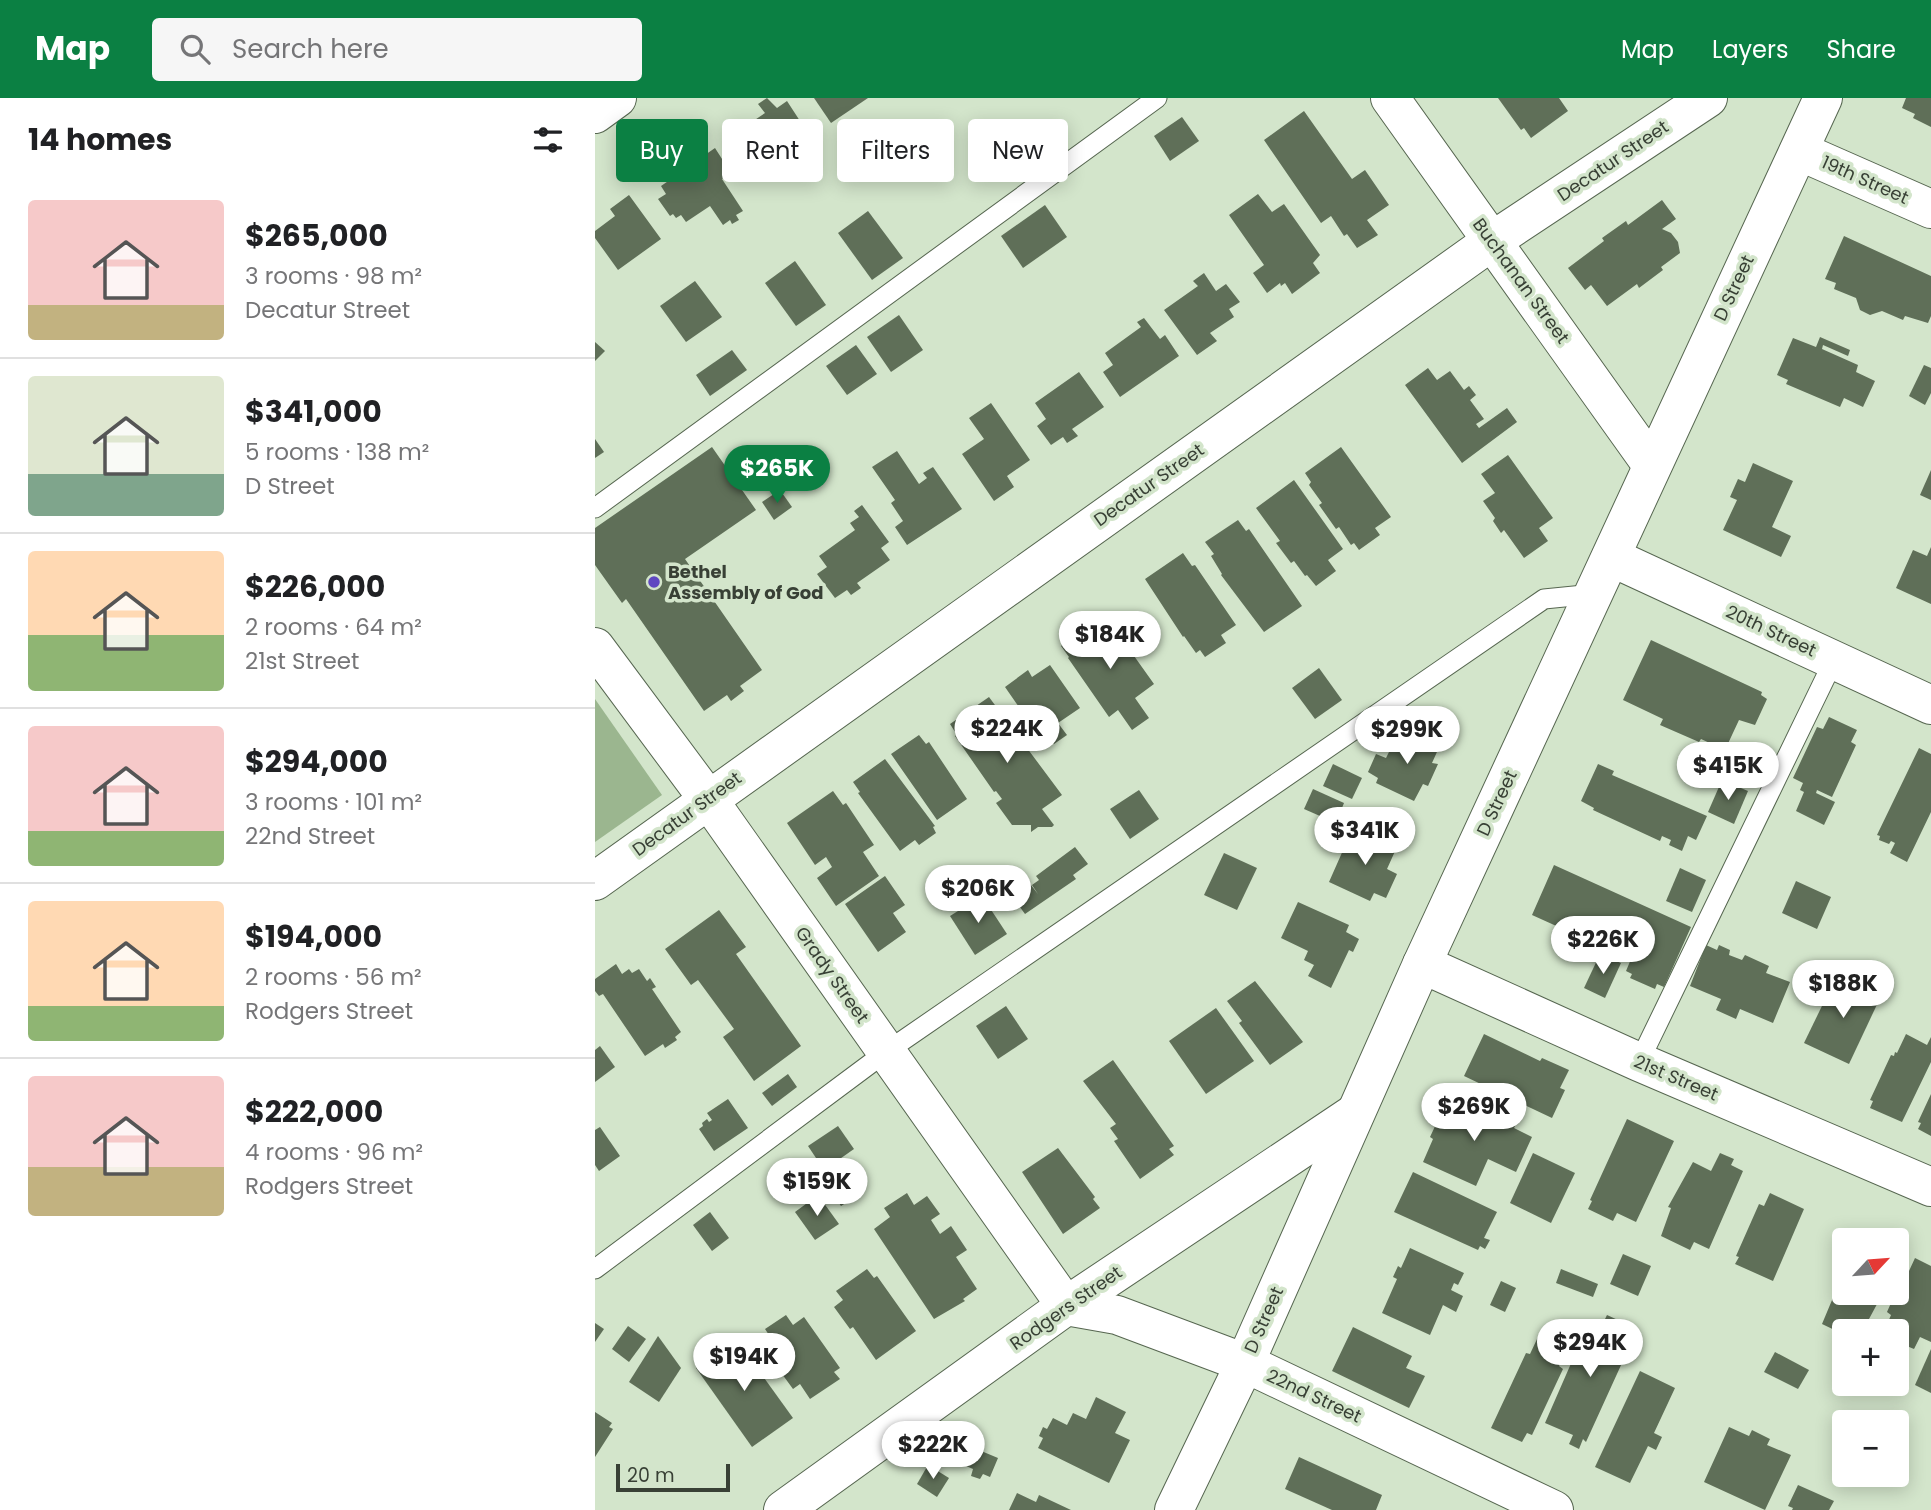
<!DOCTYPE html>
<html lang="en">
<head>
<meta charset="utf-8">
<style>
  body { margin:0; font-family:Poppins,sans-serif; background:#f6f6f6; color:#202124; height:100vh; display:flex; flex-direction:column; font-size:26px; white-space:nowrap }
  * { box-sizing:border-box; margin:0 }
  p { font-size:23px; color:#757577 }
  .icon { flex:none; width:38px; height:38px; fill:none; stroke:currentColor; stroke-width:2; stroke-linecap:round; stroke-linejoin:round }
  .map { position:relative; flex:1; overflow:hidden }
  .panel { display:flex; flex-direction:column; background:#fff; width:595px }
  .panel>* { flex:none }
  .hud { position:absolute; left:21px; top:21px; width:665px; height:63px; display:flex; gap:14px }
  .needle { width:46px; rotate:64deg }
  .fabs { position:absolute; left:1237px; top:1130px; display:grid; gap:14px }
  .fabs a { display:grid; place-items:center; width:77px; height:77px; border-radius:7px; background:#fff; box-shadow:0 4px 18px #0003; font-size:35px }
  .scale { position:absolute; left:21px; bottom:18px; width:114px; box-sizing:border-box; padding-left:7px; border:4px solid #384035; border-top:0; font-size:19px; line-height:24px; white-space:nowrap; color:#384035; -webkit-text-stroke:5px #d3e5cb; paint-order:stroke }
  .price { position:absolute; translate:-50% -60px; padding:0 16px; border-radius:24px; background:#fff; color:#222; font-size:23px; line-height:46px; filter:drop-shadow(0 2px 4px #0008) }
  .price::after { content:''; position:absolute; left:50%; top:42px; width:21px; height:16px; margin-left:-10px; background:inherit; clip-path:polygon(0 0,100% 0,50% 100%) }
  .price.active { background:#0b8043; color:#fff }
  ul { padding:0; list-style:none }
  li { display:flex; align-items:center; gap:21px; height:175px; padding:0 28px }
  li+li { border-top:2px solid #e0e0e0 }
  li span { display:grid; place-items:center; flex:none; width:196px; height:140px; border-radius:7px; color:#555 }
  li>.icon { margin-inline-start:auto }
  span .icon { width:84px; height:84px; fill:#fffc; stroke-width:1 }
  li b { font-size:30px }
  h2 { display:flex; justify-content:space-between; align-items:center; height:84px; padding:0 28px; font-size:30px }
  .pill { padding:0 24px; border-radius:7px; background:#fff; box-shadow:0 4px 18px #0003; font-size:24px; line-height:63px }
  .pill.active { background:#0b8043; color:#fff }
  header { display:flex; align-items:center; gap:42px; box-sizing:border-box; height:98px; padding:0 35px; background:#0b8043; color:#fff }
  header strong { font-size:33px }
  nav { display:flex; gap:38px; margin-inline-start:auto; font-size:24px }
  .search { width:490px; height:63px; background:#f6f6f6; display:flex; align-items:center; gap:18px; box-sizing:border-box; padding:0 24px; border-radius:7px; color:#757577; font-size:26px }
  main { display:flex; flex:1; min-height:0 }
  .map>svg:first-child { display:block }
  .green { fill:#9bb68f }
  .building { fill:#5f6f58 }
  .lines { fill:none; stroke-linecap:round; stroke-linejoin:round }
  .service-casing { stroke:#566650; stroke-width:21 }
  .minor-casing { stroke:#566650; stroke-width:40 }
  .service { stroke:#fff; stroke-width:19 }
  .minor { stroke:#fff; stroke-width:38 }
  .poi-dot { fill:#5f48c1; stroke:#d3e5cb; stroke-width:2.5 }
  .labels { text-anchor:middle; stroke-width:7; stroke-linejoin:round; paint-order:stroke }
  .street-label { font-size:18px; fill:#384035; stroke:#d3e5cb }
  .poi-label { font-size:18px; font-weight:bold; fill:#384035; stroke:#d3e5cb; text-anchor:start }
</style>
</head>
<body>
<header>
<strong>Map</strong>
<div class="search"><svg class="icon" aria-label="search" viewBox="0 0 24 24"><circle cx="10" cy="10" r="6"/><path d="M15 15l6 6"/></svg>Search here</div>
<nav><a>Map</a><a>Layers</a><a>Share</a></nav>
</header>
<main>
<section class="panel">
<h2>14 homes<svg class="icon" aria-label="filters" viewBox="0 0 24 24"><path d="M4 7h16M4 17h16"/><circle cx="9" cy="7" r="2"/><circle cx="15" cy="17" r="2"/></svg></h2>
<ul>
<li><span style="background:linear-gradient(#f6c9c9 75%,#c2b280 0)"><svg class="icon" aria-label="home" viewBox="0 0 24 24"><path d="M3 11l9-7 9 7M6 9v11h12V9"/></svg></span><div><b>$265,000</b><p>3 rooms · 98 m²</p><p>Decatur Street</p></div></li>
<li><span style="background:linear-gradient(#dfe7d0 70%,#7fa58c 0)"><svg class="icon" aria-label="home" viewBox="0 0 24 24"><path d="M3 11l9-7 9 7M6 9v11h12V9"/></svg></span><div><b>$341,000</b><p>5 rooms · 138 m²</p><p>D Street</p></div></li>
<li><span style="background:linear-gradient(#ffd9b3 60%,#8fb573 0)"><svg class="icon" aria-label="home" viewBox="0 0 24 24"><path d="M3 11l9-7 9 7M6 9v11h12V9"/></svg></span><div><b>$226,000</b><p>2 rooms · 64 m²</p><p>21st Street</p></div></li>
<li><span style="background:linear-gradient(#f6c9c9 75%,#8fb573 0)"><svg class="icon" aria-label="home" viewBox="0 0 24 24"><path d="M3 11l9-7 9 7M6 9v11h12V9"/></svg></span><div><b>$294,000</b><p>3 rooms · 101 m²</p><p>22nd Street</p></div></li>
<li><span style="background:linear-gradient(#ffd9b3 75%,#8fb573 0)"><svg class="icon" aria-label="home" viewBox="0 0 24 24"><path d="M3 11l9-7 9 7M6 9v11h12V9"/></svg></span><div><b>$194,000</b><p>2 rooms · 56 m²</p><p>Rodgers Street</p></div></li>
<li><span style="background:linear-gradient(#f6c9c9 65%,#c2b280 0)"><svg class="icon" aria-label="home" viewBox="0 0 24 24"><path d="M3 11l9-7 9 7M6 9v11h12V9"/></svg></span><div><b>$222,000</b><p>4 rooms · 96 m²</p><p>Rodgers Street</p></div></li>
</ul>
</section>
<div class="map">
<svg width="1336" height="1412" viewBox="0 0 1336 1412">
  <rect width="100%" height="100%" fill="#d3e5cb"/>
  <path class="green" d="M0 601 67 697 0 744Z"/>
  <g class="building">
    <path d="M172 0 182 10 192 3 205 23 196 30 206 44 170 68 174 73 165 79 149 56 145 59 141 54 145 50 136 38 170 15 163 6Z"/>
    <path d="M219 0H273L236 25Z"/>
    <path d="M903 0H964L973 13 936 40 929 30 926 32Z"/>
    <path d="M1311 0H1336V29L1318 20 1320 16 1307 10Z"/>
    <path d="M709 13 757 81 770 72 794 107 772 122 783 137 762 150 752 136 749 138 736 118 726 125 669 42Z"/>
    <path d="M587 19 604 43 575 63 559 38Z"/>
    <path d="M120 50 136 75 127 81 148 113 141 117 144 122 137 126 135 122 128 127 115 108 91 124 86 117 81 120 78 116 75 118 63 101 71 96 66 88 98 66 94 60 103 54 107 59Z"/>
    <path d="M663 96 677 114 689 106 725 157 718 165 725 175 697 196 690 185 686 188 685 185 672 195 658 175 669 167 634 117Z"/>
    <path d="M34 97 66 141 23 172 0 140V133L20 118 15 111Z"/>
    <path d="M1067 102 1081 121 1067 131 1076 135 1083 144 1085 155 1066 169 1068 172 1044 190 1042 186 1012 208 996 187 990 192 973 170 1009 143 1007 140 1031 123 1033 127Z"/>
    <path d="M450 107 472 139 428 170 406 138Z"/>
    <path d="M273 113 308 160 277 182 243 135Z"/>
    <path d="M1249 138 1336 178V218L1333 225 1310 218 1308 222 1287 213 1275 217 1265 212 1261 200 1239 191 1241 185 1230 181Z"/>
    <path d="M200 163 231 207 201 228 170 185Z"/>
    <path d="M609 175 621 193 631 186 645 204 634 211 639 219 615 235 622 243 602 257 569 212 603 188 598 183Z"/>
    <path d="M100 183 127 219 91 244 65 208Z"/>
    <path d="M304 217 328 252 296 274 272 239Z"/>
    <path d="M549 220 565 241 570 237 584 258 525 299 508 274 518 267 510 255 546 229 542 224Z"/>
    <path d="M1225 239 1255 252 1253 258 1228 247 1227 251 1263 267 1261 274 1280 283 1268 309 1249 300 1245 309 1191 286 1193 282 1182 277 1198 240 1221 249Z"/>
    <path d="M0 244 10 253 0 263Z"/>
    <path d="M261 247 282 276 252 297 231 268Z"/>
    <path d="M137 252 152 272 115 298 101 277Z"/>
    <path d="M1329 267 1336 270V295L1330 307 1314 298Z"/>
    <path d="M833 270 842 282 855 273 869 292 874 288 881 297 875 302 889 321 881 326 884 330 912 310 922 324 867 365 810 287Z"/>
    <path d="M484 274 509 309 477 331 483 338 472 345 468 339 456 347 442 328 451 321 440 305Z"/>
    <path d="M396 305 435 362 412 378 419 389 399 403 367 356 389 341 374 320Z"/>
    <path d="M0 341 9 354 0 360Z"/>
    <path d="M117 349 161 412 90 461 167 572 145 588 149 593 136 603 132 597 109 613 31 501 27 505 0 467V430Z"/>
    <path d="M746 349 796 419 780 430 785 437 764 452 759 445 756 447 744 429 741 431 724 407 727 405 714 387 716 384 710 375Z"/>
    <path d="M302 353 324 386 332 380 328 375 338 369 367 411 312 447 300 429 308 423 296 405 300 402 277 369Z"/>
    <path d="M913 357 958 420 944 430 953 443 929 460 909 432 906 435 898 423 900 420 888 403 900 395 886 376Z"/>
    <path d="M1158 365 1198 383 1177 429 1196 438 1186 459 1128 432 1142 402 1135 399 1143 381 1150 384Z"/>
    <path d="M1336 372V402L1325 397Z"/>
    <path d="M699 382 748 451 733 462 741 473 721 488 712 477 710 478 699 463 696 465 681 445 685 443 661 410Z"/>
    <path d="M185 392 197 409 179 422 167 404Z"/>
    <path d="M267 407 294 444 286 450 295 462 262 485 266 490 256 497 252 492 240 500 222 476 232 469 224 458 260 432 255 425 264 419 259 413Z"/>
    <path d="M643 422 651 433 654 431 707 508 669 534 626 477 627 476 616 458 619 456 610 444Z"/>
    <path d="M1336 449V506L1301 490 1318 452 1332 458Z"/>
    <path d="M588 455 597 468 600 467 641 527 626 537 631 545 610 559 605 552 601 555 589 538 588 539 550 481Z"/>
    <path d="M507 519 514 530 517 527 559 586 540 600 554 620 537 632 523 612 514 619 473 560 474 559 466 548Z"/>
    <path d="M1056 542 1167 594 1166 597 1172 601 1160 627 1144 622 1130 652 1106 641 1104 644 1065 627 1068 621 1028 602Z"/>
    <path d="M455 567 485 610 463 625 472 637 459 646 450 634 444 638 410 589 433 572 437 579Z"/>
    <path d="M724 570 747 602 720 621 697 590Z"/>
    <path d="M394 599 467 697 447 711 459 727 457 729H443L436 734V727H417L401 705 407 701 401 693 399 694 360 638 362 637 355 626Z"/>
    <path d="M1234 619 1262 632 1256 644 1261 647 1237 699 1222 692 1221 695 1240 704 1229 727 1201 713 1209 694 1205 692 1208 685 1198 680 1222 629 1228 631Z"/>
    <path d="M803 636 823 645 827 636 846 645 837 665 843 666 833 688 828 686 819 703 781 685 783 680 773 674 781 656 791 660Z"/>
    <path d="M324 637 331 646 334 644 372 701 342 722 296 656Z"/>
    <path d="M1324 650 1336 656V714L1312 764 1295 755 1300 745 1296 743 1294 746 1284 742 1285 738 1282 737Z"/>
    <path d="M290 661 340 728 338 729 341 735 324 747 320 742 305 753 263 695 265 694 258 684Z"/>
    <path d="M738 666 767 680 757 701 728 688Z"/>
    <path d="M1003 666 1019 673 1017 677 1112 718 1101 742 1093 738 1087 753 1074 747 1076 742 1067 738 1065 743 998 712 999 710 986 703Z"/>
    <path d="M1127 682 1153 693 1139 726 1113 714Z"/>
    <path d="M718 691 749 705 741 725 709 711Z"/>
    <path d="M544 692 564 721 535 741 515 711Z"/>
    <path d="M238 693 248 707 251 705 279 747 268 754 284 778 241 808 222 780 237 769 231 759 220 767 192 725Z"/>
    <path d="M757 732 801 751 792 771 802 776 791 800 779 795 775 803 734 784Z"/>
    <path d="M480 749 493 766 478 777 481 781 430 816 414 794 432 782 443 796 437 787 444 782 441 778Z"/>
    <path d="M629 755 662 770 642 812 609 797Z"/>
    <path d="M959 767 1096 829 1069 889 1062 886 1060 891 1035 880 1037 876 1031 873 1044 842 1039 840 1030 859 937 817Z"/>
    <path d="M1085 770 1111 782 1097 814 1071 803Z"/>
    <path d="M290 778 310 807 298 815 311 834 283 854 250 806Z"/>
    <path d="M1201 783 1236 799 1222 831 1187 815Z"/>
    <path d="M387 798 412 836 380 857 355 818Z"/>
    <path d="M703 804 754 827 751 834 764 841 758 854 754 852 736 890 713 878 719 867 709 862 713 853 686 840Z"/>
    <path d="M124 812 151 849 141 856 206 948 159 983 128 939 139 931 103 882 96 887 70 851Z"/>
    <path d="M1111 847 1122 852 1124 847 1135 852 1134 857 1147 862 1150 857 1174 868 1171 875 1195 884 1178 925 1145 911 1141 921 1121 912 1126 901 1095 888Z"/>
    <path d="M1005 856 1026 865 1010 900 989 890Z"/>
    <path d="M21 866 27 876 34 871 37 875 44 871 52 883 55 880 61 889 57 891 86 934 80 939 82 942 70 950 68 946 50 958 8 896 4 898 0 893V881Z"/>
    <path d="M1242 877 1286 898 1254 966 1209 945Z"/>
    <path d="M660 883 708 944 675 967 644 925 647 923 632 903Z"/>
    <path d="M411 908 433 941 403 961 381 928Z"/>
    <path d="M621 910 659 963 611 996 574 943Z"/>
    <path d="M889 936 945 963 947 960 974 972 965 990 970 992 957 1020 869 978Z"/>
    <path d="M1311 936 1332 947 1336 939V964L1307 1024 1275 1010 1278 1003 1275 1002 1296 957 1299 958 1300 954 1302 955Z"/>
    <path d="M5 948 20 969 0 984V952Z"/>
    <path d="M518 962 579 1048 574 1051 579 1057 545 1081 519 1043 523 1041 515 1030 521 1026 488 983Z"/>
    <path d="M193 976 202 989 177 1008 167 995Z"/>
    <path d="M1336 996V1038L1323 1031 1326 1025 1323 1024Z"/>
    <path d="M133 1001 153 1030 119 1053 104 1031 108 1028 107 1025 112 1021 114 1024 117 1022 112 1015Z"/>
    <path d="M857 1001 920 1028 919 1030 937 1039 921 1074 893 1061 881 1088 828 1064 838 1041 835 1039 842 1024 846 1026Z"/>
    <path d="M1032 1021 1079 1043 1041 1124 1022 1115 1018 1123 993 1111 997 1103 995 1102Z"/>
    <path d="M243 1028 259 1051 229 1072 213 1048Z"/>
    <path d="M5 1029 25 1058 4 1073 0 1067V1032Z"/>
    <path d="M463 1050 500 1099 498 1101 505 1110 468 1136 427 1074Z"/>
    <path d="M938 1055 980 1075 956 1125 915 1105Z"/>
    <path d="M1125 1055 1139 1061 1136 1067 1148 1073 1114 1151 1099 1144 1095 1152 1066 1138 1076 1110 1073 1109 1098 1064 1116 1073Z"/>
    <path d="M818 1074 902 1114 889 1140 895 1142 890 1151 885 1148 883 1152 799 1114Z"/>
    <path d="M251 1079 263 1097 246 1108 234 1090Z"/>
    <path d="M312 1095 319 1107 332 1098 345 1116 336 1122 345 1136 356 1128 372 1152 361 1159 382 1191 368 1201 370 1203 339 1221 279 1131 295 1119 289 1110Z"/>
    <path d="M1175 1095 1209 1111 1178 1183 1140 1166 1144 1159 1141 1158 1164 1106 1169 1108Z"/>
    <path d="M223 1097 244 1126 220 1142 200 1114Z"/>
    <path d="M115 1114 134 1140 117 1153 98 1127Z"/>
    <path d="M815 1150 869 1175 863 1187 859 1185 856 1192 868 1198 861 1214 848 1207 835 1237 787 1215 802 1181 798 1179 803 1168 806 1170Z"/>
    <path d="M1028 1156 1056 1168 1043 1198 1015 1186Z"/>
    <path d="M1320 1160 1336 1168V1244L1325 1239 1319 1251 1302 1244 1306 1230 1293 1224 1296 1217 1292 1214 1311 1171 1314 1173Z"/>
    <path d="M272 1171 279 1180 282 1178 321 1233 281 1262 258 1229 255 1231 239 1209 248 1202 241 1193Z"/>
    <path d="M966 1171 1003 1186 998 1199 961 1185Z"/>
    <path d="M1250 1171V1195H1288L1267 1234H1250V1237L1227 1226Z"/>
    <path d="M906 1183 921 1190 910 1214 895 1207Z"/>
    <path d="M191 1217 198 1227 209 1219 245 1270 239 1274 245 1281 215 1301 205 1286 198 1291 168 1250 178 1243 170 1231Z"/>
    <path d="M1012 1217 1036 1228 1031 1238 1034 1239 1028 1252 1032 1254 991 1344 988 1341 984 1351 974 1346 978 1337 950 1325 995 1222 1007 1227Z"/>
    <path d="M0 1225 9 1231 0 1244Z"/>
    <path d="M33 1228 51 1241 34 1264 17 1251Z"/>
    <path d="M758 1229 817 1258 811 1270 830 1278 814 1310 737 1273Z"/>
    <path d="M63 1238 86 1270 64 1304 34 1284Z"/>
    <path d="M943 1239 971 1253 964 1268 968 1271 937 1337 932 1335 927 1344 896 1330 931 1255 935 1256Z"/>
    <path d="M141 1241 198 1320 157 1349 101 1270Z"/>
    <path d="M1336 1251V1295L1320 1287Z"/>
    <path d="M1180 1254 1214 1272 1203 1291 1169 1274Z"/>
    <path d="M1045 1273 1080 1290 1059 1335 1067 1339 1061 1352 1053 1348 1035 1385 1000 1369Z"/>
    <path d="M501 1299 531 1314 520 1335 535 1342 514 1385 443 1350 448 1340 444 1338 448 1329 452 1331 458 1320 472 1327 478 1315 491 1321Z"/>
    <path d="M0 1314 17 1325 14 1329 18 1331 0 1359Z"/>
    <path d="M1134 1329 1154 1338 1157 1332 1175 1341 1172 1347 1196 1357 1170 1412 1109 1384Z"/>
    <path d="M379 1350 403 1360 395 1379 388 1376 385 1381 376 1378 378 1371 371 1368Z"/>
    <path d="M704 1359 787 1397 781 1412H737L690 1391Z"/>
    <path d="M333 1367 354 1380 342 1399 322 1386Z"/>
    <path d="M1203 1387 1239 1403 1234 1412H1197L1198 1410 1193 1408Z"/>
    <path d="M422 1395 441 1404 444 1397 476 1412H414Z"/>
  </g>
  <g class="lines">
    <defs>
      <g id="service">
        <path d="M0 410 562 0"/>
        <path d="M1044 964 1239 562"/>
        <path d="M0 1171 291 954 949 501 999 496"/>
      </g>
      <g id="minor">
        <path d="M795 0 1056 366"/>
        <path d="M0 16 22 0"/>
        <path d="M1204 53 1336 111"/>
        <path d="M1016 459 1336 607"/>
        <path d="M0 549 113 701 471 1208"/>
        <path d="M0 783 897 143 1113 0"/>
        <path d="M827 866 1044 964 1336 1089"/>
        <path d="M471 1208 522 1217 650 1265 959 1412"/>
        <path d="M188 1412 471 1208 760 1015"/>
        <path d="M579 1412 650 1265 827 866 1228 0"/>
      </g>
    </defs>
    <use href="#service" class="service-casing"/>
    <use href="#minor" class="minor-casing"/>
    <use href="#service" class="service"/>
    <use href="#minor" class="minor"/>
  </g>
  <circle class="poi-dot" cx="59" cy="484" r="7"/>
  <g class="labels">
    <g class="street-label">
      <text transform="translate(1018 63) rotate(-34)" y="6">Decatur Street</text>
      <text transform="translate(1270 82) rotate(24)" y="6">19th Street</text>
      <text transform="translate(926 183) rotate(54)" y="6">Buchanan Street</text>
      <text transform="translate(1139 190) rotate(-65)" y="6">D Street</text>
      <text transform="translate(554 387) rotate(-35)" y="6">Decatur Street</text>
      <text transform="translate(1176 533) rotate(25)" y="6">20th Street</text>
      <text transform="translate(902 705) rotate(-65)" y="6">D Street</text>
      <text transform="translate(92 716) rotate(-36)" y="6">Decatur Street</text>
      <text transform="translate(237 877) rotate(55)" y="6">Grady Street</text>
      <text transform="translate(1081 980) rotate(23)" y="6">21st Street</text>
      <text transform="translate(471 1210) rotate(-35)" y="6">Rodgers Street</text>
      <text transform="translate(669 1222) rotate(-66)" y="6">D Street</text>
      <text transform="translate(719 1298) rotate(25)" y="6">22nd Street</text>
    </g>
    <g class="poi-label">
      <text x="73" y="480">Bethel<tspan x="73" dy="21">Assembly of God</tspan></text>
    </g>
  </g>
</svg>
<div class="fabs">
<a><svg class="needle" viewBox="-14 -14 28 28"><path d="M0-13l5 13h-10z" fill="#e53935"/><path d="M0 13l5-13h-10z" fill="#757577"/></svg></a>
<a>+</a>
<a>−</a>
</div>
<div class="scale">20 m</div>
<b class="price active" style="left:182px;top:407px">$265K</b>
<b class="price" style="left:515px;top:573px">$184K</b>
<b class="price" style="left:412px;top:667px">$224K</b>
<b class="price" style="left:812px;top:668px">$299K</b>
<b class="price" style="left:1133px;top:704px">$415K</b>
<b class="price" style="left:770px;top:769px">$341K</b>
<b class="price" style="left:383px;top:827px">$206K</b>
<b class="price" style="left:1008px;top:878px">$226K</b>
<b class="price" style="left:1248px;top:922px">$188K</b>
<b class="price" style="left:879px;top:1045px">$269K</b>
<b class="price" style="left:222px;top:1120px">$159K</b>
<b class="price" style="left:995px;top:1281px">$294K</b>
<b class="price" style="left:149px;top:1295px">$194K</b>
<b class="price" style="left:338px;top:1383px">$222K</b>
<div class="hud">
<a class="pill active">Buy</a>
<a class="pill">Rent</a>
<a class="pill">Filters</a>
<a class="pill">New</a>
</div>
</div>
</main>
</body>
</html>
